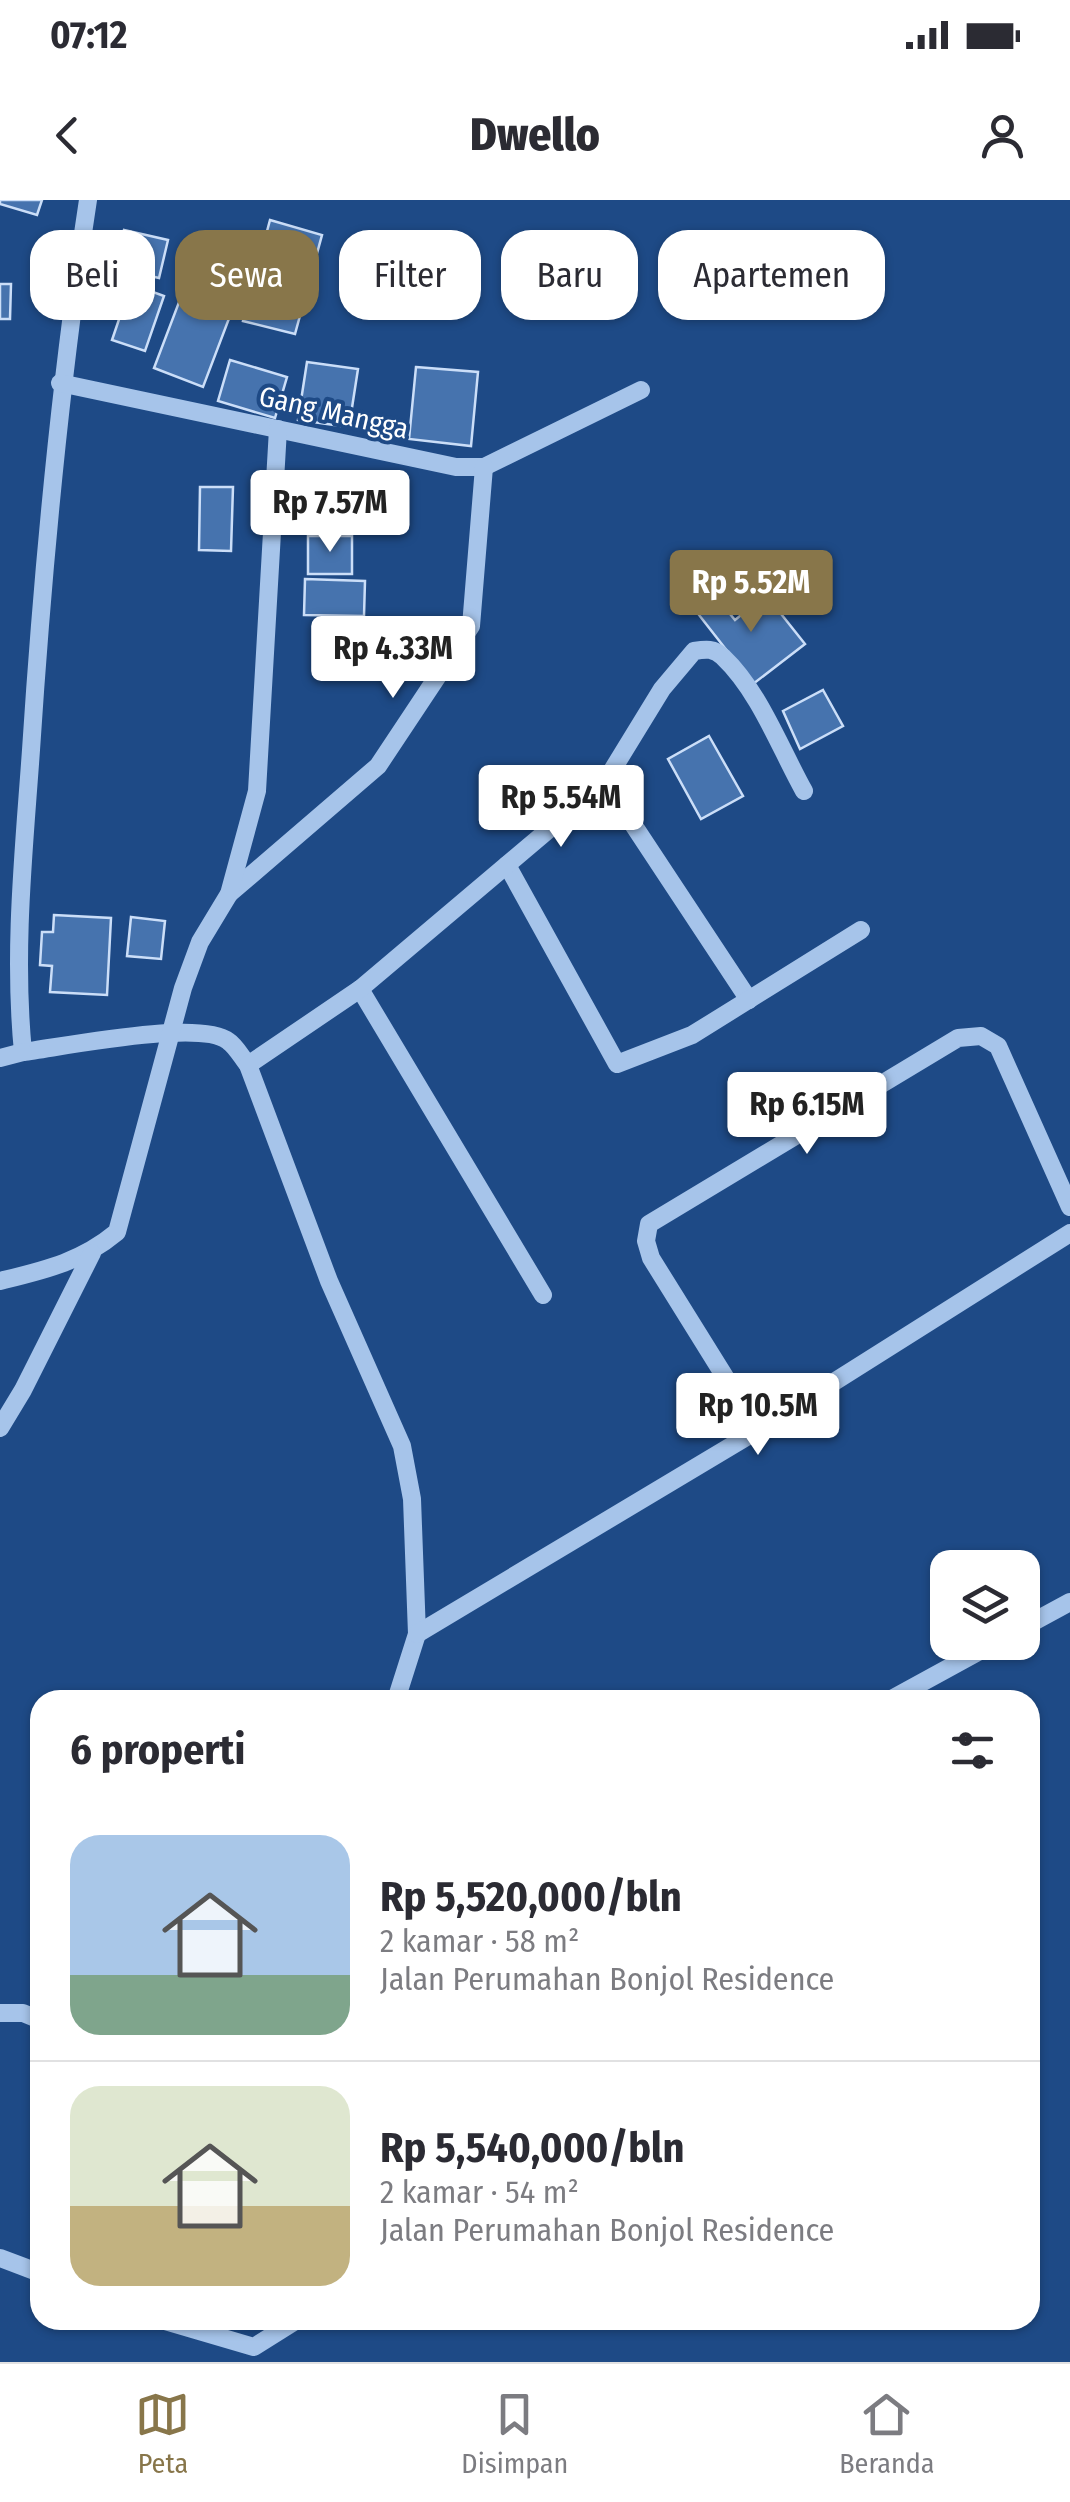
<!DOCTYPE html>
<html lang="id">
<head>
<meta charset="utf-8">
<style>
  body { margin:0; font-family:"Fira Sans Condensed",sans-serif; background:#f7f7f7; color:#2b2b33; height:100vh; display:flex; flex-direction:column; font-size:38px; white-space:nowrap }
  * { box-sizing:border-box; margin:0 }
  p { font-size:32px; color:#7c7c81 }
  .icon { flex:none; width:55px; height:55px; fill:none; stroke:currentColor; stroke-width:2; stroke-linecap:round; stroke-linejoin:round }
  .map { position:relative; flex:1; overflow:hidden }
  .drawer { position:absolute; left:30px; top:1490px; width:1010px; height:640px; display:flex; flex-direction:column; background:#fff; border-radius:30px; box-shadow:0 2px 8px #0004 }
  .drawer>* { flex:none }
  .top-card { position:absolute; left:30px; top:30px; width:1010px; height:90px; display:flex; gap:20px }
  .controls { position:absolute; left:930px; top:1350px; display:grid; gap:20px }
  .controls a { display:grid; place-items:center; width:110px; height:110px; border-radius:20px; background:#fff; box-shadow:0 2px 8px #0004; font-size:50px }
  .price { position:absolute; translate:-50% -85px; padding:0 22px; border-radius:10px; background:#fff; color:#222; font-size:32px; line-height:65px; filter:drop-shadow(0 2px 5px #0008) }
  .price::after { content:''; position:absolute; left:50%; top:60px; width:30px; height:22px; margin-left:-15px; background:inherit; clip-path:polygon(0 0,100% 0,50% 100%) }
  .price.current { background:#88764a; color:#fff }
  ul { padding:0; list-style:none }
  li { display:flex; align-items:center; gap:30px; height:250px; padding:0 40px }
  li+li { border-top:2px solid #e1e1e2 }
  li span { display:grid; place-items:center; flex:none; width:280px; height:200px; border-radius:30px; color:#555 }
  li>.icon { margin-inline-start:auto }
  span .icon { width:120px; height:120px; fill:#fffc; stroke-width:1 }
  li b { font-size:42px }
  h2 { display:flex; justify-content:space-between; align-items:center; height:120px; padding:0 40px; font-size:42px }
  .chip { padding:0 35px; border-radius:30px; background:#fff; box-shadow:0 2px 8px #0004; font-size:35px; line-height:90px }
  .chip.current { background:#88764a; color:#fff }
  .status { display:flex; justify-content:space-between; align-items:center; height:70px; padding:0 50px; background:#fff; direction:ltr }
  .status svg { height:28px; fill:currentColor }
  header { display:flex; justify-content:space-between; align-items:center; height:130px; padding:0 40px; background:#fff; font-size:45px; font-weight:800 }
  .menu { display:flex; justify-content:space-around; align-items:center; height:140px; border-top:2px solid #e1e1e2; background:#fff; font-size:28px; color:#7c7c81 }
  .menu a { display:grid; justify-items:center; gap:5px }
  .menu .current { color:#88764a }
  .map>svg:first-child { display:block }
  .building { fill:#4673ae; stroke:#cbdef8; stroke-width:2.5 }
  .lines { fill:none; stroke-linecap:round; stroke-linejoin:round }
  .minor { stroke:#a6c4ea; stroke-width:18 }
  .labels { text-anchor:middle; stroke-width:8; stroke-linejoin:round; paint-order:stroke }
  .street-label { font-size:28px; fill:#fff; stroke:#1e4a86 }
</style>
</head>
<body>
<div class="status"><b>07:12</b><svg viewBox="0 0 49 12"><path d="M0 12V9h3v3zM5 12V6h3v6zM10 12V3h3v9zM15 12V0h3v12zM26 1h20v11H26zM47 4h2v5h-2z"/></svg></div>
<header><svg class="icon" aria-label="back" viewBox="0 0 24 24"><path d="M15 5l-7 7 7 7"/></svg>Dwello<svg class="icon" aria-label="person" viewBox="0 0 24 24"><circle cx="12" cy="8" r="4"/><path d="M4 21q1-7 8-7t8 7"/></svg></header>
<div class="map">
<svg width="1070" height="2162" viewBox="0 0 1070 2162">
  <rect width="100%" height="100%" fill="#1e4a86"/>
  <g class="building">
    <path d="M0 0H42L37 15 0 4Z"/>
    <path d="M270 20 322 35 295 134 243 121Z"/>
    <path d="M124 30 168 40 159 78 115 68Z"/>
    <path d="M0 84H11L10 119H0Z"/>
    <path d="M131 84 164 96 145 151 112 140Z"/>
    <path d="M184 89 233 108 203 187 154 168Z"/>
    <path d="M230 160 287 177 275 218 218 201Z"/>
    <path d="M307 162 358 169 349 227 298 220Z"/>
    <path d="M416 167 478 172 471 246 409 239Z"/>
    <path d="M200 287H233L231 351 199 350Z"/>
    <rect x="308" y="336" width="44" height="38"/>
    <path d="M305 379 365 381 364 416 304 415Z"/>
    <path d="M711 391 735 420 766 395 805 444 753 484 692 406Z"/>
    <path d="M823 490 843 526 800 549 783 511Z"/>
    <path d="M709 536 743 596 701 619 668 559Z"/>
    <path d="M54 715 111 718 107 795 50 792 52 766 40 765 42 732H53Z"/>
    <path d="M131 717 165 721 161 759 127 756Z"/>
  </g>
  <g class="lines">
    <g class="minor">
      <path d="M88 0C60 183 43 365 31 550 24 650 13 751 23 852 62 847 200 819 228 841 236 846 242 858 248 865L329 1081 402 1246 412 1299 417 1434 396 1500"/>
      <path d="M60 183 456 267H484L641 190"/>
      <path d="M605 582 749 800"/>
      <path d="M507 665 617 864 692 835 861 730"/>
      <path d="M229 694 378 566 471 426 484 267"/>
      <path d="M360 789 543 1095"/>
      <path d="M0 858 23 852"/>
      <path d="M248 865 360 789 605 582 662 489 694 451C706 449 714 448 723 457 759 491 780 548 804 591"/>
      <path d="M0 1081C45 1070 81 1062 117 1032L183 788 200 742 229 694 257 591 278 229"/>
      <path d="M0 1228 23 1190 92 1053"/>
      <path d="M758 1230 651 1058 646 1041 649 1024 958 838 981 836 998 846 1070 1007"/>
      <path d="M1022 1428 1070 1402"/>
      <path d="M417 1434 758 1230 1070 1033"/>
      <path d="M890 1500 996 1442"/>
      <path d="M0 1813H23L40 1820"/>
      <path d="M0 2058 40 2073"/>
      <path d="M162 2120 254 2147 297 2120"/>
    </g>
  </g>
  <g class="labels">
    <g class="street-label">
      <text transform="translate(334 212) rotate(13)" y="10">Gang Mangga</text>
    </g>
  </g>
</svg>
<div class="controls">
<a><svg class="icon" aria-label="layers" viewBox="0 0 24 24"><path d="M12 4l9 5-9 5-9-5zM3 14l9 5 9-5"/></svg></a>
</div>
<b class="price" style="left:330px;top:355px">Rp 7.57M</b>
<b class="price current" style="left:751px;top:435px">Rp 5.52M</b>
<b class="price" style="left:393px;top:501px">Rp 4.33M</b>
<b class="price" style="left:561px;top:650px">Rp 5.54M</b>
<b class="price" style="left:807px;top:957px">Rp 6.15M</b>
<b class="price" style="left:758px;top:1258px">Rp 10.5M</b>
<div class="top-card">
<a class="chip">Beli</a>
<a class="chip current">Sewa</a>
<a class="chip">Filter</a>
<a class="chip">Baru</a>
<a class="chip">Apartemen</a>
</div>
<section class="drawer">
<h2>6 properti<svg class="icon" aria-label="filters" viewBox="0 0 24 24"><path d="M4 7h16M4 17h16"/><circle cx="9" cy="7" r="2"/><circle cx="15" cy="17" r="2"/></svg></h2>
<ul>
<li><span style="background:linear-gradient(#a9c7e8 70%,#7fa58c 0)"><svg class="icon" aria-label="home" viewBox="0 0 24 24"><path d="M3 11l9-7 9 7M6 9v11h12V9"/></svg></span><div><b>Rp 5,520,000/bln</b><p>2 kamar · 58 m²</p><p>Jalan Perumahan Bonjol Residence</p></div></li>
<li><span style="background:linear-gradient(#dfe7d0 60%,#c2b280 0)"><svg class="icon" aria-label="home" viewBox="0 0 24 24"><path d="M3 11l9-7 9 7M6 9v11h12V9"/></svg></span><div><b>Rp 5,540,000/bln</b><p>2 kamar · 54 m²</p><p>Jalan Perumahan Bonjol Residence</p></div></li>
</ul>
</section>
</div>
<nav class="menu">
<a class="current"><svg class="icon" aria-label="map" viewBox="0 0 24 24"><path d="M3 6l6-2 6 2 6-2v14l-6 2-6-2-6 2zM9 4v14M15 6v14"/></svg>Peta</a>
<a><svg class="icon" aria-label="saved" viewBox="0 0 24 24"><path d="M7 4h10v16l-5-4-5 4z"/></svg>Disimpan</a>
<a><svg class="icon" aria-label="home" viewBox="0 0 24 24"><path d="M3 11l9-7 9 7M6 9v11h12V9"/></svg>Beranda</a>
</nav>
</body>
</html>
